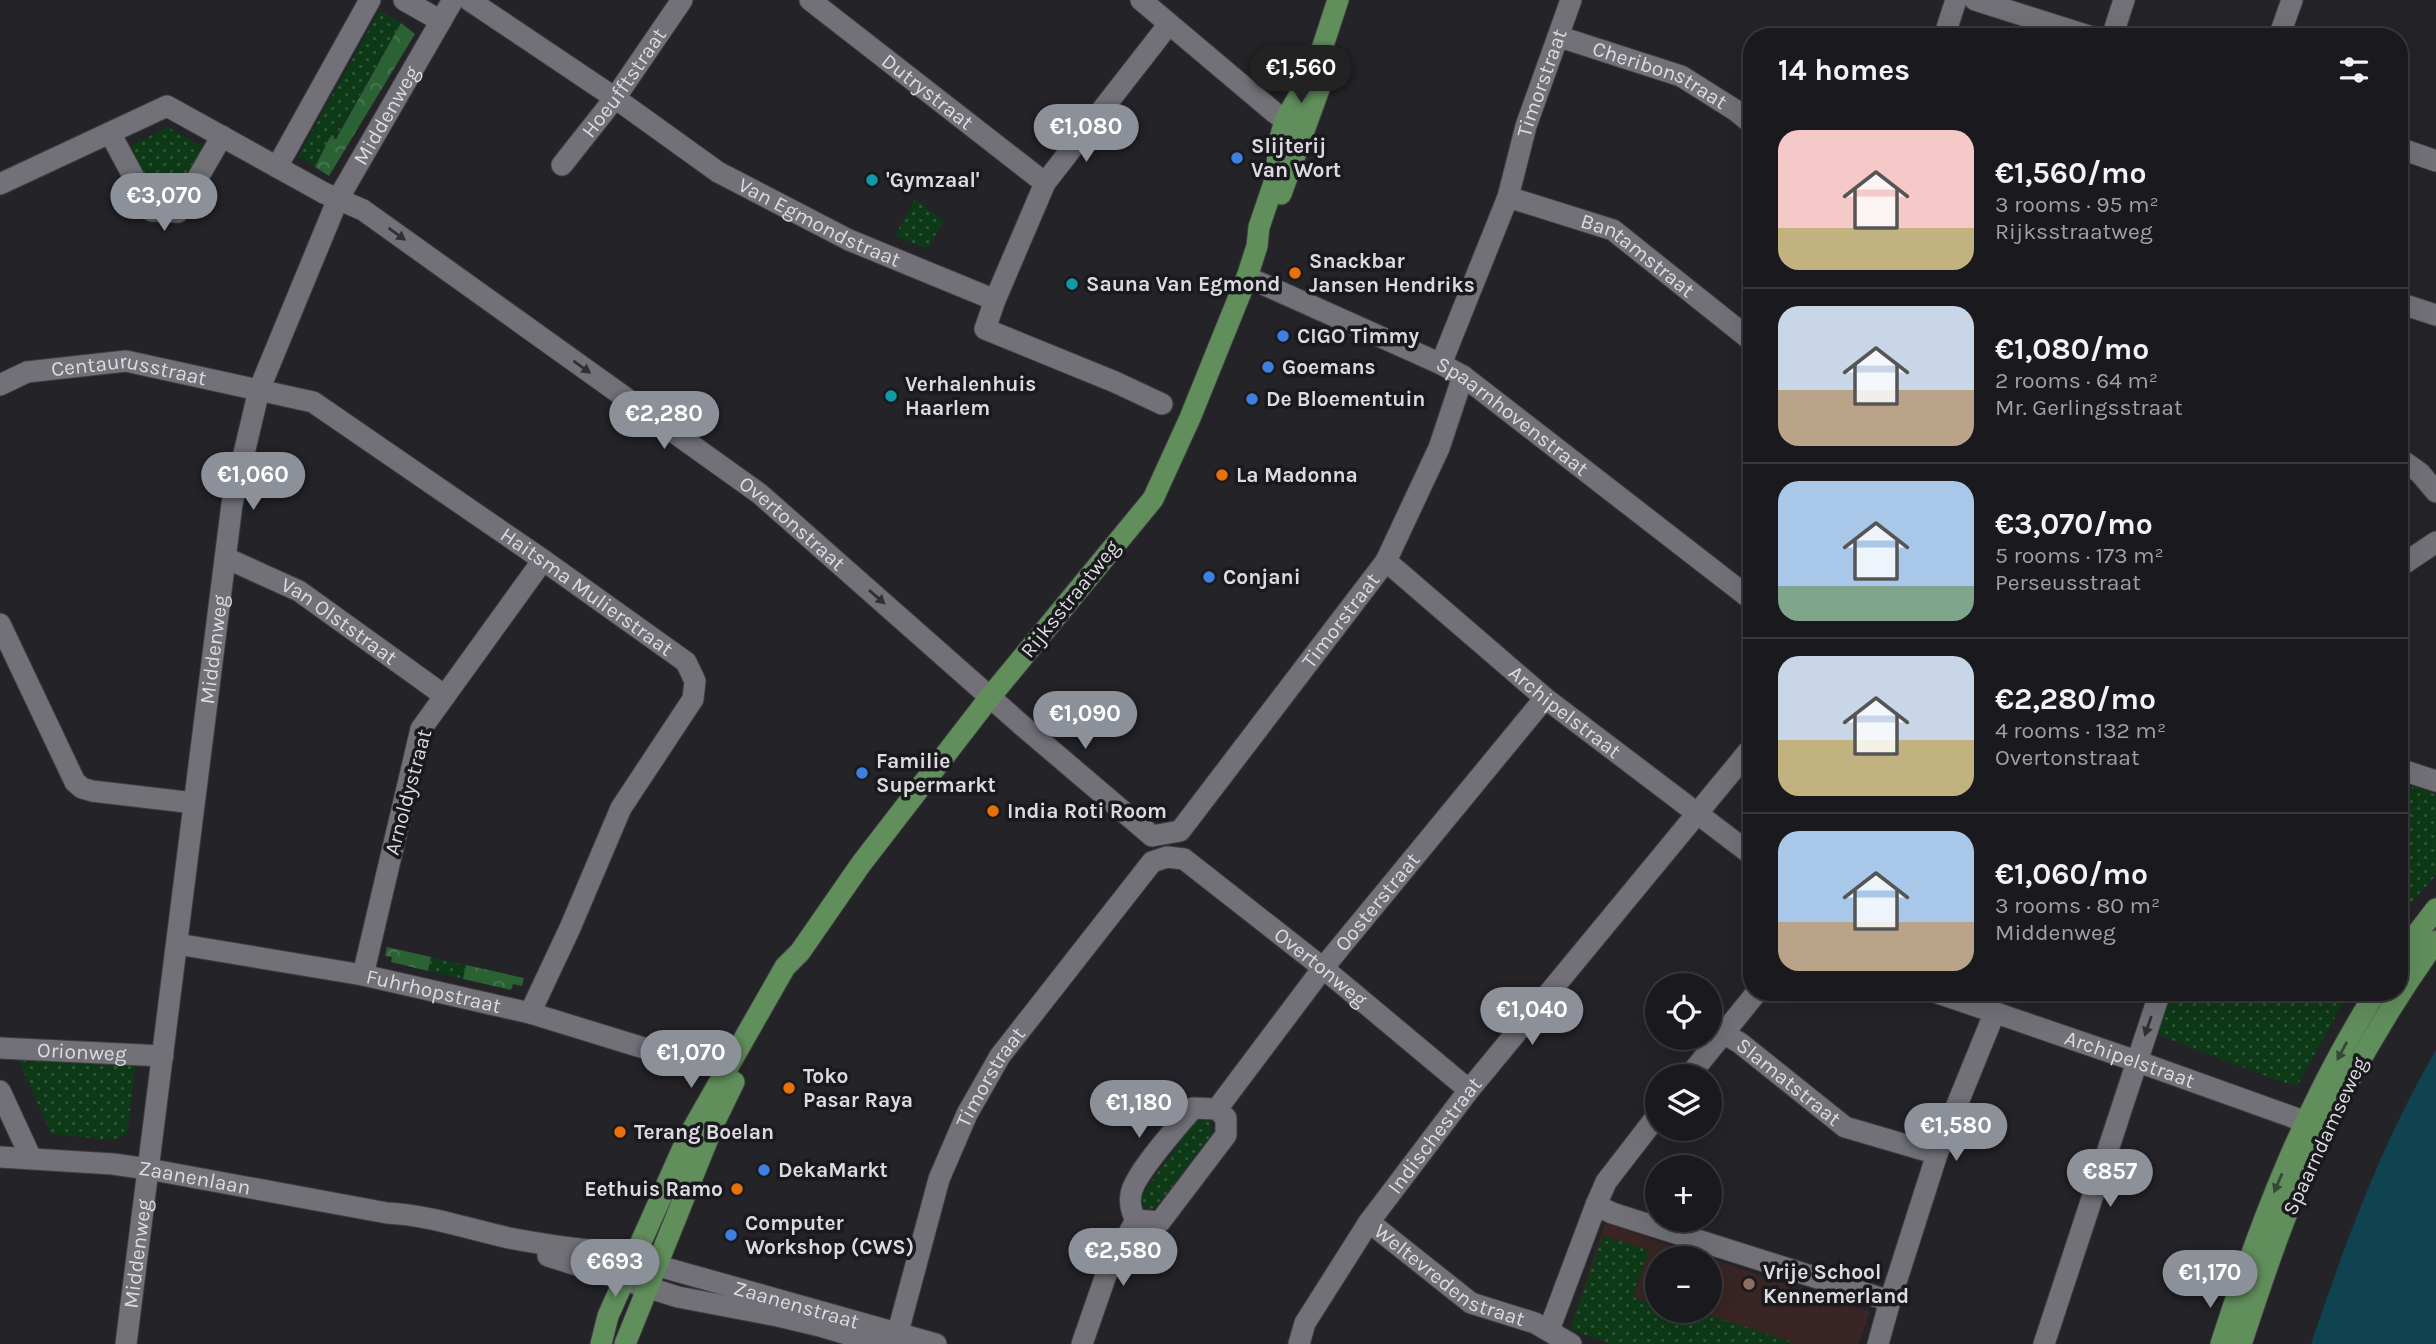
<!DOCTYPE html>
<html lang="en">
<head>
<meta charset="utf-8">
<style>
  body { margin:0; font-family:Karla,sans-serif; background:#27272b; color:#f1f3f6; height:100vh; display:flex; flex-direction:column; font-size:26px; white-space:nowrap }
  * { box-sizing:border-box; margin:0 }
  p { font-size:23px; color:#9fa1a4 }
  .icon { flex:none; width:38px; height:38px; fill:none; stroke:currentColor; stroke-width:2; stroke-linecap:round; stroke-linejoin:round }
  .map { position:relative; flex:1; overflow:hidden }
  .sheet { position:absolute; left:1743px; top:28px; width:665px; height:973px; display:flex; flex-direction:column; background:#1a1a1e; border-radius:28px; box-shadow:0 7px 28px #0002,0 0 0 2px #38383c }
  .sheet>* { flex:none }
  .controls { position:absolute; left:1645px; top:973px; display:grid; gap:14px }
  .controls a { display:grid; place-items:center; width:77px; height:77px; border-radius:50%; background:#1a1a1e; box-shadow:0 7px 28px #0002,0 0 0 2px #38383c; font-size:35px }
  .price { position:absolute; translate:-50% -60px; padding:0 16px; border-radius:24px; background:#8c9099; color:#fff; font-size:23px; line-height:46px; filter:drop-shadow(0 2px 4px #0008) }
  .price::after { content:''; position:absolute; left:50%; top:42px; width:21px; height:16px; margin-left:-10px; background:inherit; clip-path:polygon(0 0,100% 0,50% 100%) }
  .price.active { background:#222; color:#fff }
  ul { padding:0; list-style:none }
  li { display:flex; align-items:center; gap:21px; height:175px; padding:0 35px }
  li+li { border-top:2px solid #38383c }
  li span { display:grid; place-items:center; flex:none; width:196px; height:140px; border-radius:21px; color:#555 }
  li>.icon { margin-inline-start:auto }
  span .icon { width:84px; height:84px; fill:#fffc; stroke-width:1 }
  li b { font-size:30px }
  h2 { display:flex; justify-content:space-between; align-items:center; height:84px; padding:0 35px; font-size:30px }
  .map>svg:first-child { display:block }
  .education { fill:#382524; fill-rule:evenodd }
  .grass { fill:url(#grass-dots) }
  .forest { fill:url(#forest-crowns) }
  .water { fill:#0f4350 }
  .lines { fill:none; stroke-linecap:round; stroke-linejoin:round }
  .minor-casing { stroke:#3f3e42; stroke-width:23 }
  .major-casing { stroke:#3f3e42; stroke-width:23 }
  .minor { stroke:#727178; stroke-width:21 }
  .major { stroke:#618f5c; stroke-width:21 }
  .oneway { fill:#302f34 }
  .oneway2 { fill:#364837 }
  .shop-dot { fill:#3f7fe0; stroke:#1a191e; stroke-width:2.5 }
  .culture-dot { fill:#0f9aa8; stroke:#1a191e; stroke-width:2.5 }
  .food-dot { fill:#e8710a; stroke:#1a191e; stroke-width:2.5 }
  .education-dot { fill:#8d6e63; stroke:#1a191e; stroke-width:2.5 }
  .labels { text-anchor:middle; stroke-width:7; stroke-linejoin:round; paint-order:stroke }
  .street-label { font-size:21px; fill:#dcdbdf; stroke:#1a191e }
  .poi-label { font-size:21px; font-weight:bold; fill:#dcdbdf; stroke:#1a191e; text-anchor:start }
</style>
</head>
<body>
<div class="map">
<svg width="2436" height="1344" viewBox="0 0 2436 1344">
  <defs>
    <pattern id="grass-dots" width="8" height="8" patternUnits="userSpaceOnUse" patternTransform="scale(1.75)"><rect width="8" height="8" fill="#0e3917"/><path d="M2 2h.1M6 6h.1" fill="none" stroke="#305538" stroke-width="1.8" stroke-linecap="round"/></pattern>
    <pattern id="forest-crowns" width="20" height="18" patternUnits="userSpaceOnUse" patternTransform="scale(1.75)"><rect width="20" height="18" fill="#2b6234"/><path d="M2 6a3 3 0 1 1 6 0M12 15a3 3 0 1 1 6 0" fill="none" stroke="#497851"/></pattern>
  </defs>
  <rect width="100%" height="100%" fill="#232328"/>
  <path class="education" d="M1605 1223 1870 1312 1859 1344H1611L1570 1329ZM1657 1258H1710V1311H1657Z"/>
  <g class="grass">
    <path d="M380 10 401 23 335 139 330 138 315 167 298 156Z"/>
    <path d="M167 127 205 148 173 202 158 201 129 147Z"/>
    <path d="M915 199 944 221 927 249 895 236Z"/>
    <path d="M2413 784 2436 795V875L2399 917V826Z"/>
    <path d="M431 957 466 965 463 979 428 971Z"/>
    <path d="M2172 992H2349L2297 1086 2282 1082 2156 1034Z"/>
    <path d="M17 1056 136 1064 127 1134 112 1140 51 1134Z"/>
    <path d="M1206 1119 1212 1124V1134L1156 1208 1148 1209 1142 1204 1141 1195 1196 1121Z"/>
    <path d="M1603 1236 1649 1250 1633 1297 1655 1305 1657 1302V1311H1697L1791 1342 1790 1344H1611L1570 1329Z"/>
  </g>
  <g class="forest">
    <path d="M401 23 415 34 329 176 315 167 330 137 336 139Z"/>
    <path d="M387 947 431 957 428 971 391 962 392 957 385 956Z"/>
    <path d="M466 965 524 978 522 986 513 984 511 990 463 979Z"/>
  </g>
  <path class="water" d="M2436 1050V1344H2311C2345 1243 2382 1142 2436 1050Z"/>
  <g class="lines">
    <defs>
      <g id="minor">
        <path d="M404 0 441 21"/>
        <path id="s1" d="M469 0 615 98 718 172 849 240 995 300 985 329 1115 382 1162 404"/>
        <path id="s2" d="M810 0 1045 183"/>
        <path d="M1141 0 1275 113 1299 129"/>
        <path d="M1975 0 2092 37"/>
        <path id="s3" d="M1560 37 1681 76 1735 110 1752 124"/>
        <path d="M1944 37 1956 0"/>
        <path d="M2112 37 2124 0"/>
        <path d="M2279 37 2292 0"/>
        <path d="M110 133 152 211 178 212 222 136"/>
        <path d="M2399 148 2436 161"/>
        <path id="s4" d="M562 165 615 98 682 0"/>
        <path d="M277 167 370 0"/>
        <path id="s5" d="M0 184 167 106 324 193 363 210 760 494 1017 721 1152 836 1180 831 1386 561 1439 448 1463 376"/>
        <path id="s6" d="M1508 197 1613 230 1752 341"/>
        <path id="s7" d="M1247 277 1441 364 1463 376 1752 600"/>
        <path d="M995 300 1045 183 1169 24"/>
        <path d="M2399 303 2436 315"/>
        <path id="s8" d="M1441 364 1508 197 1526 126 1571 0"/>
        <path id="s9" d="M0 385 27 372 126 361 313 402 543 560 686 662 695 681 693 699 621 808 570 928 530 1013"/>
        <path d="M2399 458 2420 473 2436 492"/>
        <path id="s10" d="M226 558 299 591 445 696"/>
        <path id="s11" d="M1386 561 1545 698 1752 855"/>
        <path d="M2399 567 2436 542"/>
        <path d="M0 624 75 782 82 788 92 791 194 803"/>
        <path d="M2399 769 2436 781"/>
        <path id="s12" d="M177 944 363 975 530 1013 686 1061"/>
        <path d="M363 975 421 729 543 560"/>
        <path id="s13" d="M1935 992 2136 1061 2323 1128"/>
        <path id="s14" d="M1723 1033 1740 1043 1845 1127 1937 1154"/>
        <path id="s15" d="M0 1048 163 1056"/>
        <path d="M1689 1076 1757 992"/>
        <path d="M0 1091 31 1158"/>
        <path d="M1193 1108 1217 1109 1226 1118V1135L1160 1222 1136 1220C1131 1211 1129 1204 1131 1194 1134 1174 1179 1125 1193 1108Z"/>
        <path id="s16" d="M1217 1109 1323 968 1545 698"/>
        <path id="s17" d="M0 1157 113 1164 148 1169 387 1213C429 1215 468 1229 509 1238 541 1244 572 1249 605 1251L936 1344"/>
        <path d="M1596 1205 1606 1182 1657 1116"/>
        <path id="s18" d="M1369 1222 1471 1303 1535 1323 1571 1344"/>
        <path d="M548 1256 678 1297 778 1316 820 1326 880 1344"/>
        <path d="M1890 1301 1937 1154 1994 1014"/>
        <path d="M1549 1330 1596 1205 1612 1213 1890 1301 1878 1344"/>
        <path id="s19" d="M895 1343 939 1179 967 1114 1000 1056 1152 862 1167 857 1184 859 1323 968 1469 1090"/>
        <path id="s20" d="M126 1344 232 504 259 390 338 199 453 0"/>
        <path d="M1082 1344 1106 1275 1136 1220"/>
        <path id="s21" d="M1299 1344 1305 1323 1369 1222 1469 1090 1752 747"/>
        <path d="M2044 1344 2160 992"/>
      </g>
      <g id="major">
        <path d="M1281 194 1326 70"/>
        <path d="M2399 957 2436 909"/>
        <path d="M601 1344 608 1316 687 1139 785 967 800 952 861 864 990 697 1153 499 1190 418 1247 277 1257 246 1259 227 1274 183 1281 135 1285 120 1316 67 1338 0"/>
        <path d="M625 1344 715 1121 734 1082"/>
        <path d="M2221 1344C2261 1219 2306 1104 2376 992"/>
        <path d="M2241 1344C2261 1285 2280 1225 2306 1168 2342 1088 2385 1012 2436 941"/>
      </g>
    </defs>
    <use href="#minor" class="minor-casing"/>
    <use href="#major" class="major-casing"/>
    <use href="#minor" class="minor"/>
    <use href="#major" class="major"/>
  </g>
  <defs><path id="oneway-solid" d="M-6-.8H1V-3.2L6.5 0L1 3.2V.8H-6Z" transform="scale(1.75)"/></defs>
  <g class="oneway">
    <use href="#oneway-solid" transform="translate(397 234) rotate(36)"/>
    <use href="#oneway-solid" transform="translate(582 367) rotate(36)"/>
    <use href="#oneway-solid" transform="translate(877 597) rotate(41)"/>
    <use href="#oneway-solid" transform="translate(2148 1026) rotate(109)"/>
  </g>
  <g class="oneway2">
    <use href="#oneway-solid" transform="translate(2342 1051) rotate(118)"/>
    <use href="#oneway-solid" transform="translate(2278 1183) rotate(113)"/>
  </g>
  <g class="shop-dot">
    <circle cx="1237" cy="158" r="7"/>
    <circle cx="1283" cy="336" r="7"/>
    <circle cx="1268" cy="367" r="7"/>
    <circle cx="1252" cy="399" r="7"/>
    <circle cx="1209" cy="577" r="7"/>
    <circle cx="862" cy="773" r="7"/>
    <circle cx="764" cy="1170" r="7"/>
    <circle cx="731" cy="1235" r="7"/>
  </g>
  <g class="culture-dot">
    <circle cx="872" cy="180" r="7"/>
    <circle cx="1072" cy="284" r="7"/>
    <circle cx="891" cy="396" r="7"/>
  </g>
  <g class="food-dot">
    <circle cx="1295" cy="273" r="7"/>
    <circle cx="1222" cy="475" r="7"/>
    <circle cx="993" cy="811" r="7"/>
    <circle cx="789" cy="1088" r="7"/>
    <circle cx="620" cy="1132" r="7"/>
    <circle cx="737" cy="1189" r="7"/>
  </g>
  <circle class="education-dot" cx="1749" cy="1284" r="7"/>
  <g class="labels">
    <g class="street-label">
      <text dy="7" stroke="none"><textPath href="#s3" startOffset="107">Cheribonstraat</textPath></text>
      <text dy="7" stroke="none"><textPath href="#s4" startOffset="103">Hoeufftstraat</textPath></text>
      <text dy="7" stroke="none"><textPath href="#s8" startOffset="299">Timorstraat</textPath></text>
      <text dy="7" stroke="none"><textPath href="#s2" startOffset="149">Dutrystraat</textPath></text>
      <text dy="7" stroke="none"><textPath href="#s20" startOffset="1267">Middenweg</textPath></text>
      <text dy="7" stroke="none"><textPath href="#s1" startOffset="416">Van Egmondstraat</textPath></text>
      <text dy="7" stroke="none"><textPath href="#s6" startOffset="144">Bantamstraat</textPath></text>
      <text dy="7" stroke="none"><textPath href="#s9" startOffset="133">Centaurusstraat</textPath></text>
      <text dy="7" stroke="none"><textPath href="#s7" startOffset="301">Spaarnhovenstraat</textPath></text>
      <text dy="7" stroke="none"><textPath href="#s5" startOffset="938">Overtonstraat</textPath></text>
      <text dy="7" stroke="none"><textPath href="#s9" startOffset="654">Haitsma Mulierstraat</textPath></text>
      <text transform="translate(1070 599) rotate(-51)" y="7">Rijksstraatweg</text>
      <text dy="7" stroke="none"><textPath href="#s5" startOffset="1708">Timorstraat</textPath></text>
      <text dy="7" stroke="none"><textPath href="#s10" startOffset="130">Van Olststraat</textPath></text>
      <text dy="7" stroke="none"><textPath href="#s20" startOffset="700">Middenweg</textPath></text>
      <text dy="7" stroke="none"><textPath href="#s11" startOffset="234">Archipelstraat</textPath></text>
      <text transform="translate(408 792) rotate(-75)" y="7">Arnoldystraat</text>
      <text dy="7" stroke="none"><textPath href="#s16" startOffset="262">Oosterstraat</textPath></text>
      <text dy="7" stroke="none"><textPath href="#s19" startOffset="761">Overtonweg</textPath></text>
      <text dy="7" stroke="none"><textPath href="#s12" startOffset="261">Fuhrhopstraat</textPath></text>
      <text dy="7" stroke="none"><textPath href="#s15" startOffset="82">Orionweg</textPath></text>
      <text dy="7" stroke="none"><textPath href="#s13" startOffset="206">Archipelstraat</textPath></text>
      <text dy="7" stroke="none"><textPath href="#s19" startOffset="284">Timorstraat</textPath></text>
      <text dy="7" stroke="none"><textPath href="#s14" startOffset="82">Slamatstraat</textPath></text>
      <text dy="7" stroke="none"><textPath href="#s21" startOffset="250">Indischestraat</textPath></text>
      <text transform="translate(2325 1136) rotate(-65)" y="7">Spaarndamseweg</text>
      <text dy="7" stroke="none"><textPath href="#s17" startOffset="196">Zaanenlaan</textPath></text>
      <text dy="7" stroke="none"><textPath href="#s20" startOffset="91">Middenweg</textPath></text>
      <text dy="7" stroke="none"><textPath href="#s18" startOffset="98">Weltevredenstraat</textPath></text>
      <text dy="7" stroke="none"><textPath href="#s17" startOffset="812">Zaanenstraat</textPath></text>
    </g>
    <g class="poi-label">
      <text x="1251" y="153">Slijterij<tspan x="1251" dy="24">Van Wort</tspan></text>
      <text x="886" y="187">'Gymzaal'</text>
      <text x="1309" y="268">Snackbar<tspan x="1309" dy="24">Jansen Hendriks</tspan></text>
      <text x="1086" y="291">Sauna Van Egmond</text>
      <text x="1297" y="343">CIGO Timmy</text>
      <text x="1282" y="374">Goemans</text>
      <text x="905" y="391">Verhalenhuis<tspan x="905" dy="24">Haarlem</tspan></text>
      <text x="1266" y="406">De Bloementuin</text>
      <text x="1236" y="482">La Madonna</text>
      <text x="1223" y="584">Conjani</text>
      <text x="876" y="768">Familie<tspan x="876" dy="24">Supermarkt</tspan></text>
      <text x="1007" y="818">India Roti Room</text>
      <text x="803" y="1083">Toko<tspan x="803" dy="24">Pasar Raya</tspan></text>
      <text x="634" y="1139">Terang Boelan</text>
      <text x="778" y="1177">DekaMarkt</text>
      <text x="723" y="1196" text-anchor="end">Eethuis Ramo</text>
      <text x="745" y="1230">Computer<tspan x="745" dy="24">Workshop (CWS)</tspan></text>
      <text x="1763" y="1279">Vrije School<tspan x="1763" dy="24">Kennemerland</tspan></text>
    </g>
  </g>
</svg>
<div class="controls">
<a><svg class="icon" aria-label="locate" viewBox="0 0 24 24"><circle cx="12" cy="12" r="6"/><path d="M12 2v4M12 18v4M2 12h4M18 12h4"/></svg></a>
<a><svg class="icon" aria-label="layers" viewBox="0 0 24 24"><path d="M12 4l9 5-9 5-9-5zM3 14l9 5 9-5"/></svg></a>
<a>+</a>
<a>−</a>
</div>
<b class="price active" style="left:1301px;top:105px">€1,560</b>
<b class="price" style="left:1086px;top:164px">€1,080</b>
<b class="price" style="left:164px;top:233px">€3,070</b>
<b class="price" style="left:664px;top:451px">€2,280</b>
<b class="price" style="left:253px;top:512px">€1,060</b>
<b class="price" style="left:1085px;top:751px">€1,090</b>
<b class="price" style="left:1532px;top:1047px">€1,040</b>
<b class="price" style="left:691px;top:1090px">€1,070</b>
<b class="price" style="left:1139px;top:1140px">€1,180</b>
<b class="price" style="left:1956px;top:1163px">€1,580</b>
<b class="price" style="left:2110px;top:1209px">€857</b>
<b class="price" style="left:1123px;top:1288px">€2,580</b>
<b class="price" style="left:615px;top:1299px">€693</b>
<b class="price" style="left:2210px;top:1310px">€1,170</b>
<section class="sheet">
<h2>14 homes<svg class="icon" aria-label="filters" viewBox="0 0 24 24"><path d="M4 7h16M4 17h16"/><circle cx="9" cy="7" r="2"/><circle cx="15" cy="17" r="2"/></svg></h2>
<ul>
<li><span style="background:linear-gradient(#f6c9c9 70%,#c2b280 0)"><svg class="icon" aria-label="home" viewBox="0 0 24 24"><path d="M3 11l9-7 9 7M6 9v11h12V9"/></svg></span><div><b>€1,560/mo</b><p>3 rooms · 95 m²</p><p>Rijksstraatweg</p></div></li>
<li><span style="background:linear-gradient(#c9d6e8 60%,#b9a48a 0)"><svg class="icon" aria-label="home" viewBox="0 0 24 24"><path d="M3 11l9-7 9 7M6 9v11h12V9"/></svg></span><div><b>€1,080/mo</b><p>2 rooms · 64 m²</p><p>Mr. Gerlingsstraat</p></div></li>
<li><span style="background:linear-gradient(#a9c7e8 75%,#7fa58c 0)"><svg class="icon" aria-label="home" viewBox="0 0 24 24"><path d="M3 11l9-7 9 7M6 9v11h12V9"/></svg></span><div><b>€3,070/mo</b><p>5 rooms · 173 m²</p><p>Perseusstraat</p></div></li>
<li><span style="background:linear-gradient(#c9d6e8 60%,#c2b280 0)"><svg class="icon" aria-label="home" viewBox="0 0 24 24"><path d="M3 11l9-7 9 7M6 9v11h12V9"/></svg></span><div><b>€2,280/mo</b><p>4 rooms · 132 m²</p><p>Overtonstraat</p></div></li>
<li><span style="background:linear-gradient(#a9c7e8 65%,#b9a48a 0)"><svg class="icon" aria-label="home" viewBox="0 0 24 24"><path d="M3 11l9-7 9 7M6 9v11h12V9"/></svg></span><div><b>€1,060/mo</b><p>3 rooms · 80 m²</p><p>Middenweg</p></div></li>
</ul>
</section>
</div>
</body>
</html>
